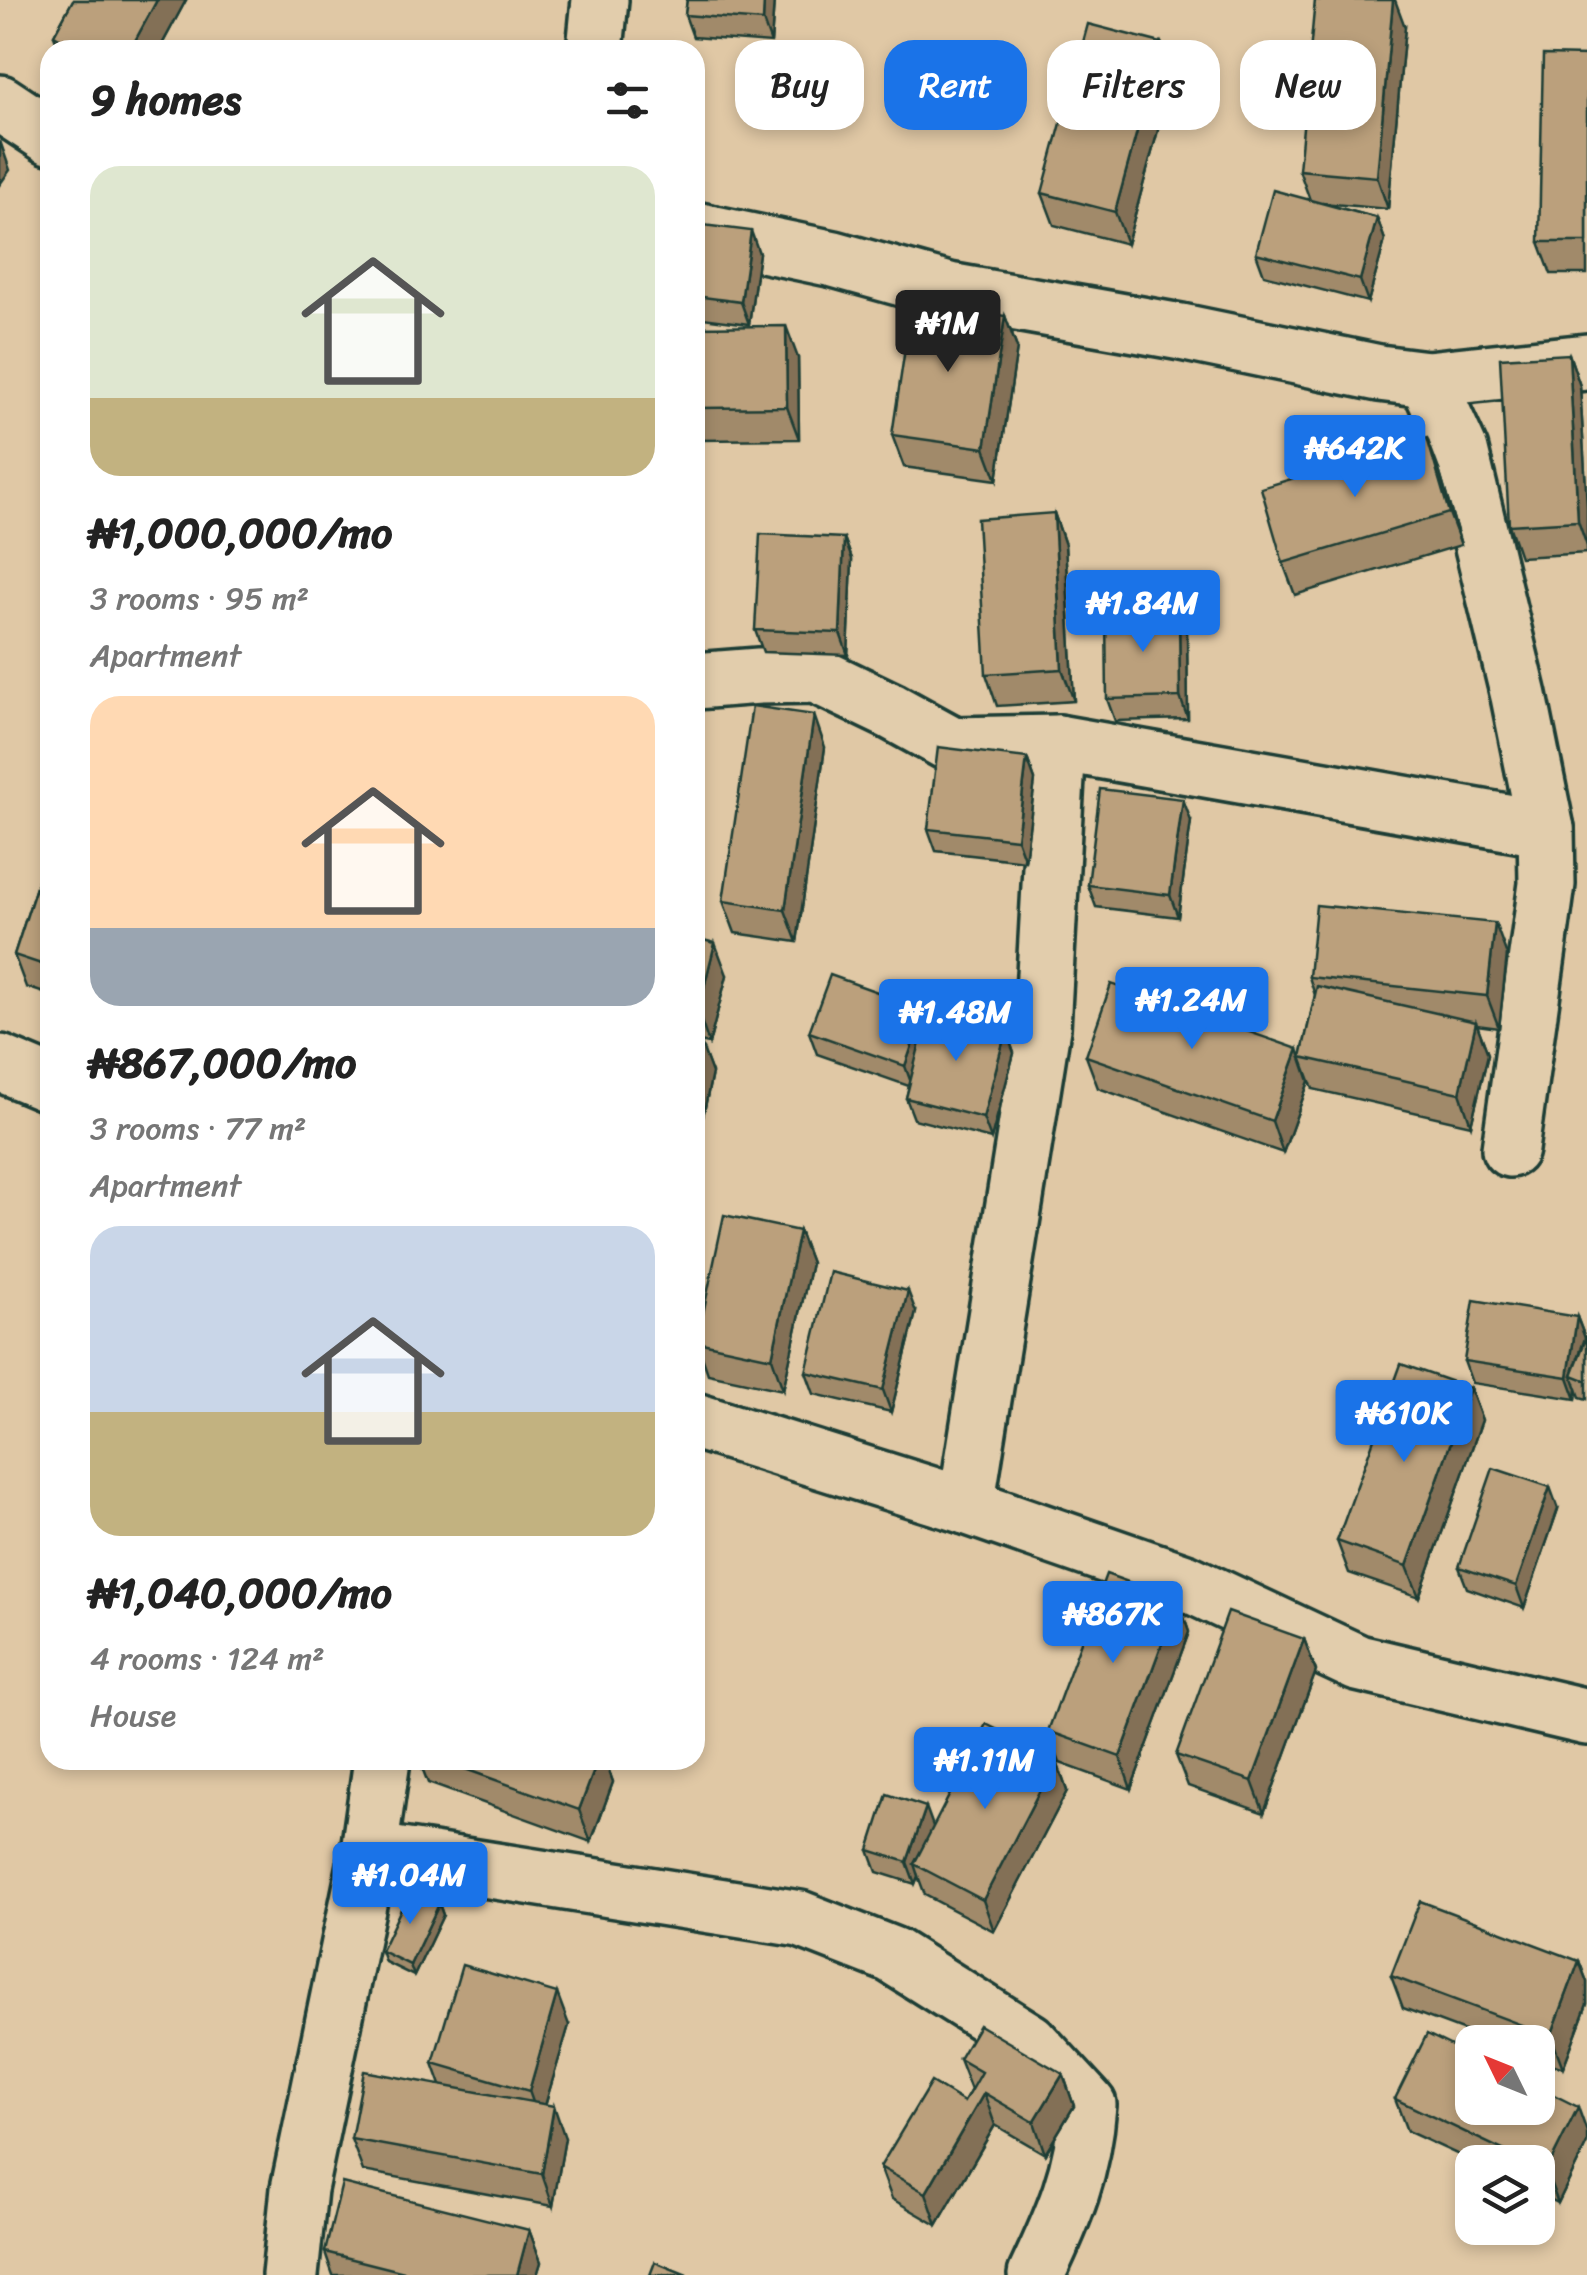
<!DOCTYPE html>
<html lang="en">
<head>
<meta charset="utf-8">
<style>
  body { margin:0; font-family:Sriracha,sans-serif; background:#f6f6f6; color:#222; height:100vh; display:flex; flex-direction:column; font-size:38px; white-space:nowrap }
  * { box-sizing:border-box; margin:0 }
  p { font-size:32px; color:#767676 }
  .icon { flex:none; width:55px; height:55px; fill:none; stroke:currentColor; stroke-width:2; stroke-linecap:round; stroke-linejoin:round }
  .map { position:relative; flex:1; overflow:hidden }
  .drawer { position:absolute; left:40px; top:40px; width:665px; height:1730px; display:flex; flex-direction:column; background:#fff; border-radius:30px; box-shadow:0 5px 15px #0003 }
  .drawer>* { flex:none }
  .top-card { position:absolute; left:735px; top:40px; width:700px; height:90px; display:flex; gap:20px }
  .needle { width:65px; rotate:313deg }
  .buttons { position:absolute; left:1455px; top:2025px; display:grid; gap:20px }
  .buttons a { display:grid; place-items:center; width:100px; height:100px; border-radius:20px; background:#fff; box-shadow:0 5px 15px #0003; font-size:50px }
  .price { position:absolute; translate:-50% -85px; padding:0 22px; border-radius:10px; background:#1a73e8; color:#fff; font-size:32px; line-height:65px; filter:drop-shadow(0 2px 5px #0008) }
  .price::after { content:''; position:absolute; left:50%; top:60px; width:30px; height:22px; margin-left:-15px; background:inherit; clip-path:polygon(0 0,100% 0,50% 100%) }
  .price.current { background:#222; color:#fff }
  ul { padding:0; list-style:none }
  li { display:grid; align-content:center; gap:20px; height:530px; padding:0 50px }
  li span { display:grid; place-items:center; height:310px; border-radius:30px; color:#555 }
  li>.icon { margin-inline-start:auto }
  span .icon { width:180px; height:180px; fill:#fffc; stroke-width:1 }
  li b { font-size:42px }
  h2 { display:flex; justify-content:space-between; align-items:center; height:120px; padding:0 50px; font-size:42px }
  .chip { padding:0 35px; border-radius:30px; background:#fff; box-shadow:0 5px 15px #0003; font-size:35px; line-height:90px }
  .chip.current { background:#1a73e8; color:#fff }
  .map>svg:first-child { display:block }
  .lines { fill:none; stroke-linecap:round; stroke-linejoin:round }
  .minor-casing { stroke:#1f3d34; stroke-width:62 }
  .minor { stroke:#e2cdac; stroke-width:55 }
  .wall { fill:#a18a6b; stroke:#1f3d34; stroke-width:2.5 }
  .shaded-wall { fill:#837057; stroke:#1f3d34; stroke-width:2.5 }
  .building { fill:#bba07c; stroke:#1f3d34; stroke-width:2.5 }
</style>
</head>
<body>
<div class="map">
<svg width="1587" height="2275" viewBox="0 0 1587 2275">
  <rect width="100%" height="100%" fill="#e0c8a5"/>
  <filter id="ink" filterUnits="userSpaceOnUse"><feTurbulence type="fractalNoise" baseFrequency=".01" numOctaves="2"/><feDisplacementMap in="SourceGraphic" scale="20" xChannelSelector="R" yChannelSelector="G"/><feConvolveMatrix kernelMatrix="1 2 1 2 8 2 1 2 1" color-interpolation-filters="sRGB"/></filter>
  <g filter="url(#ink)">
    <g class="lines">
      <defs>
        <g id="minor">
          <path d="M595 50 600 0"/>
          <path d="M0 103 50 136"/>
          <path d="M695 230 834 259 949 291 1181 332 1379 373 1427 379 1587 362"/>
          <path d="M1427 379 1460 451 1519 696 1546 829 1547 884 1510 1149"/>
          <path d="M695 681 759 676 816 675 891 711 953 745 1058 743 1546 829"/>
          <path d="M0 1063 50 1084"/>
          <path d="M695 1421 966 1506 1185 1582 1358 1663 1587 1717"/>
          <path d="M966 1506 1042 1028 1058 743"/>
          <path d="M369 1851 800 1919 892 1955 1029 2041 1088 2105C1083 2172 1064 2216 1036 2275"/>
          <path d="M290 2275 299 2189 369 1851 382 1760"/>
        </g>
      </defs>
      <use href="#minor" class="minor-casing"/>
      <use href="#minor" class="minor"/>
    </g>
    <g class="wall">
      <path d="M73 0H186L159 50H59L54 35Z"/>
      <path d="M687 0H774L771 43 693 37 685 15Z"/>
      <path d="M1405 27 1388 209 1322 203 1377 218 1385 240 1368 302 1264 275 1256 253 1310 200 1299 170Z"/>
      <path d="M1161 43 1173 75 1127 244 1054 225 1042 193Z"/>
      <path d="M1587 56V274H1551L1539 242Z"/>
      <path d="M695 224 759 253 749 324 695 317Z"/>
      <path d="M1005 316 1017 348 997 480 904 467 892 435Z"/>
      <path d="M695 327 798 358 799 439 695 440Z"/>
      <path d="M1569 354 1580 386 1587 507V553L1520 557 1509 525Z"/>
      <path d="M1439 470 1461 545 1295 595 1283 563Z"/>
      <path d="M1054 513 1065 545 1074 701 997 706 986 674Z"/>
      <path d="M844 538 852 559 848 655 763 652 755 630Z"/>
      <path d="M1179 612 1187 634 1188 719 1115 721 1107 699Z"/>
      <path d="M825 747 797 942 735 933 723 901Z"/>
      <path d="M1027 758 1035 780 1025 861 936 851 928 829Z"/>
      <path d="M1191 821 1178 917 1096 907 1088 885Z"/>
      <path d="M50 844V995L26 987 14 955Z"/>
      <path d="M695 938 727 975 709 1044 700 1042 712 1073 698 1141 695 1140Z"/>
      <path d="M1507 955 1499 1028 1477 1025 1488 1054 1471 1125 1313 1089 1301 1057 1315 995 1309 977Z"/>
      <path d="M927 1015 1006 1031 1014 1053 991 1139 914 1119 906 1098 909 1086 817 1054 809 1032Z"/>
      <path d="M1086 1056 1309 1081 1283 1153 1098 1088Z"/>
      <path d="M799 1231 811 1263 783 1390 708 1374 697 1342Z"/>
      <path d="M916 1312 891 1412 814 1394 806 1372Z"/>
      <path d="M1577 1317 1585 1338 1587 1336V1399L1580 1397 1577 1389 1576 1399 1472 1383 1464 1361Z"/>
      <path d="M1470 1388 1482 1420 1419 1597 1349 1573 1337 1541Z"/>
      <path d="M1558 1509 1524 1608 1467 1588 1459 1567Z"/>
      <path d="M1178 1600 1189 1632 1131 1789 1060 1763 1048 1731Z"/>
      <path d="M1304 1639 1316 1671 1264 1813 1188 1786 1176 1755Z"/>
      <path d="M1056 1759 1067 1791 994 1931 925 1895 918 1876 915 1884 877 1872 869 1850 933 1826Z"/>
      <path d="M419 1760H605L613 1782 591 1842 428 1783Z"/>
      <path d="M439 1904 443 1915 414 1976 385 1962 381 1951Z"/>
      <path d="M1579 1961 1587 1982V2004L1563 2068 1538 2059V2042H1494L1403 2008 1391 1976Z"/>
      <path d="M569 2025 545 2105 565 2138 553 2206 363 2171 351 2139 441 2085 433 2063Z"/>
      <path d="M959 2059 1063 2074 1074 2106 1045 2154 995 2125 937 2225 892 2199 880 2167 964 2102 971 2090Z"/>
      <path d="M1395 2099 1587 2132V2143L1558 2203 1538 2193V2162H1474L1407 2131Z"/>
      <path d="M529 2230 541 2262 537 2275H333L325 2252Z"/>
    </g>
    <g class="shaded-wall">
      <path d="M157 0H186L159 50H130Z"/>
      <path d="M764 0H774L771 43 763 21Z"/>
      <path d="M1393 0H1395L1405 27 1388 209 1377 177Z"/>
      <path d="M1161 43 1173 75 1127 244 1115 212Z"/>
      <path d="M0 141 10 170 0 184Z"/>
      <path d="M1377 218 1385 240 1368 302 1360 280Z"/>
      <path d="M751 231 759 253 749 324 741 302Z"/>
      <path d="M1005 316 1017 348 997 480 985 448Z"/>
      <path d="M786 326 798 358 799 439 787 407Z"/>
      <path d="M1569 354 1580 386 1587 507V546L1578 521Z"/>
      <path d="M1427 438 1439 470 1461 545 1449 513Z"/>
      <path d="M1054 513 1065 545 1074 701 1062 669Z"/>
      <path d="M844 538 852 559 848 655 840 633Z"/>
      <path d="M1179 612 1187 634 1188 719 1180 697Z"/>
      <path d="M814 715 825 747 797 942 785 910Z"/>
      <path d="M1027 758 1035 780 1025 861 1017 839Z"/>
      <path d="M1183 799 1191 821 1178 917 1170 895Z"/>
      <path d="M1495 923 1507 955 1499 1028 1487 996Z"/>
      <path d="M715 943 727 975 709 1044 698 1012Z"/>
      <path d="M925 1009 933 1031 913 1088 905 1066Z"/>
      <path d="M1476 1022 1488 1054 1471 1125 1460 1093Z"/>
      <path d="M1006 1031 1014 1053 991 1139 983 1118Z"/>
      <path d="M700 1041 712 1073 698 1141 695 1134V1065Z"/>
      <path d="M1298 1049 1309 1081 1283 1153 1272 1121Z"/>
      <path d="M799 1231 811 1263 783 1390 772 1358Z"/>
      <path d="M908 1291 916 1312 891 1412 883 1390Z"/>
      <path d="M1577 1317 1585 1338 1572 1375 1577 1389 1576 1399 1568 1377Z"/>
      <path d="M1470 1388 1482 1420 1419 1597 1407 1566Z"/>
      <path d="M1550 1487 1558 1509 1524 1608 1516 1586Z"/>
      <path d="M1178 1600 1189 1632 1131 1789 1120 1757Z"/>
      <path d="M1304 1639 1316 1671 1264 1813 1252 1781Z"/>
      <path d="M1056 1759 1067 1791 994 1931 983 1900Z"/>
      <path d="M598 1760H605L613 1782 591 1842 579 1810Z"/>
      <path d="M926 1807 934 1829 914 1864 918 1876 915 1884 907 1862Z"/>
      <path d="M439 1904 443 1915 414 1976 410 1965Z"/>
      <path d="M1579 1961 1587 1982V2004L1563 2068 1551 2036Z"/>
      <path d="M557 1993 569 2025 540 2122 529 2091Z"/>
      <path d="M1063 2074 1074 2106 1045 2154 1034 2122Z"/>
      <path d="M984 2093 995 2125 937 2225 926 2193Z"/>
      <path d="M554 2106 565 2138 553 2206 542 2174Z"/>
      <path d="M1578 2107 1587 2132V2143L1558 2203 1546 2171Z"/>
      <path d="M529 2230 541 2262 537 2275H517Z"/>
    </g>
    <g class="building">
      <path d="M73 0H157L130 50H82L54 35Z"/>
      <path d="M687 0H764L763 21 685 15Z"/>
      <path d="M1315 0H1393L1377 177 1299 170Z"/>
      <path d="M1088 24 1161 43 1115 212 1042 193Z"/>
      <path d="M1543 55 1587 56V242H1539Z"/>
      <path d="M1273 190 1377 218 1360 280 1256 253Z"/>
      <path d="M695 224 751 231 741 302 695 296Z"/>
      <path d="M912 302 1005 316 985 448 892 435Z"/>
      <path d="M786 326 787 407 695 408V327Z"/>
      <path d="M1569 354 1578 521 1509 525 1500 358Z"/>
      <path d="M1427 438 1449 513 1283 563 1261 488Z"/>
      <path d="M1054 513 1062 669 986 674 977 519Z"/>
      <path d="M760 534 844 538 840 633 755 630Z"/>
      <path d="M1179 612 1180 697 1107 699 1106 613Z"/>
      <path d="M752 706 814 715 785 910 723 901Z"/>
      <path d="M938 747 1027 758 1017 839 928 829Z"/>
      <path d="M1100 789 1183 799 1170 895 1088 885Z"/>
      <path d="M50 844V967L14 955Z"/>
      <path d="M1316 905 1495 923 1487 996 1309 977Z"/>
      <path d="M695 938 715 943 698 1012 695 1011Z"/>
      <path d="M830 975 925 1009 905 1066 809 1032Z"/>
      <path d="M1111 984 1298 1049 1272 1121 1086 1056Z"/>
      <path d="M1317 986 1476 1022 1460 1093 1301 1057Z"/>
      <path d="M928 1011 1006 1031 983 1118 906 1098Z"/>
      <path d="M695 1040 700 1041 695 1065Z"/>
      <path d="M724 1215 799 1231 772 1358 697 1342Z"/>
      <path d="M830 1272 908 1291 883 1390 806 1372Z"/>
      <path d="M1474 1300 1577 1317 1568 1377 1464 1361Z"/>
      <path d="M1587 1336V1381L1572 1375Z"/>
      <path d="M1401 1364 1470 1388 1407 1566 1337 1541Z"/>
      <path d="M1493 1468 1550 1487 1516 1586 1459 1567Z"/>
      <path d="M1106 1574 1178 1600 1120 1757 1048 1731Z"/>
      <path d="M1228 1612 1304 1639 1252 1781 1176 1755Z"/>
      <path d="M986 1724 1056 1759 983 1900 914 1864Z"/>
      <path d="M440 1760H598L579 1810Z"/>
      <path d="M887 1794 926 1807 907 1862 869 1850Z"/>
      <path d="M410 1890 439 1904 410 1965 381 1951Z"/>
      <path d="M1420 1901 1579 1961 1551 2036 1391 1976Z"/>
      <path d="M462 1965 557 1993 529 2091 433 2063Z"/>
      <path d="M979 2025 1063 2074 1034 2122 984 2093 926 2193 880 2167 931 2082 964 2102 981 2072 959 2059Z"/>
      <path d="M1427 2034 1472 2056V2108H1538V2087L1578 2107 1546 2171 1538 2167V2162H1528L1395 2099Z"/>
      <path d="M364 2071 554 2106 542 2174 351 2139Z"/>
      <path d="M342 2183 529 2230 517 2275H416L325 2252Z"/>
      <path d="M655 2262 687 2275H650Z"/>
    </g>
  </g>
</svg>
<div class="buttons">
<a><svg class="needle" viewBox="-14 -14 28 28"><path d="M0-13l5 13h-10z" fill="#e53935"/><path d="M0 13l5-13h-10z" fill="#767676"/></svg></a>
<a><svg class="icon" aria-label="layers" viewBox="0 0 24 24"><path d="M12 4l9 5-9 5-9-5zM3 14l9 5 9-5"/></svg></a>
</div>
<b class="price current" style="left:948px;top:375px">₦1M</b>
<b class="price" style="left:1355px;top:500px">₦642K</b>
<b class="price" style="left:1143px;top:655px">₦1.84M</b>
<b class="price" style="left:1192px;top:1052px">₦1.24M</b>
<b class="price" style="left:956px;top:1064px">₦1.48M</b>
<b class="price" style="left:1404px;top:1465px">₦610K</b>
<b class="price" style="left:1113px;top:1666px">₦867K</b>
<b class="price" style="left:985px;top:1812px">₦1.11M</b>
<b class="price" style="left:410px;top:1927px">₦1.04M</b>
<div class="top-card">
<a class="chip">Buy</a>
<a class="chip current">Rent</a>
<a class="chip">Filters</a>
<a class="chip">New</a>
</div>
<section class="drawer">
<h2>9 homes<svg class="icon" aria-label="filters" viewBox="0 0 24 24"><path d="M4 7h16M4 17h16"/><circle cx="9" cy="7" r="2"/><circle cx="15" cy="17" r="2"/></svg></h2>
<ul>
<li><span style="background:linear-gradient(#dfe7d0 75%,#c2b280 0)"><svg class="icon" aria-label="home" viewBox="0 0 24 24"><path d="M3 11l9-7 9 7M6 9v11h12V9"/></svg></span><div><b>₦1,000,000/mo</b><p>3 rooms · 95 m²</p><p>Apartment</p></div></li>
<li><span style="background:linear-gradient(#ffd9b3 75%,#9aa5b1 0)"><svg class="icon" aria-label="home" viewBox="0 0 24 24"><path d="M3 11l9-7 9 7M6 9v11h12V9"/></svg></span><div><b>₦867,000/mo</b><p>3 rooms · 77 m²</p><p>Apartment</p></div></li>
<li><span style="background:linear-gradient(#c9d6e8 60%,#c2b280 0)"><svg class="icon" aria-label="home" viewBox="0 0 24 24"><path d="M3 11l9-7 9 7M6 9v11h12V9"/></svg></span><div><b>₦1,040,000/mo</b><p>4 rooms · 124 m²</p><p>House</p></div></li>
</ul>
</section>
</div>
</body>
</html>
